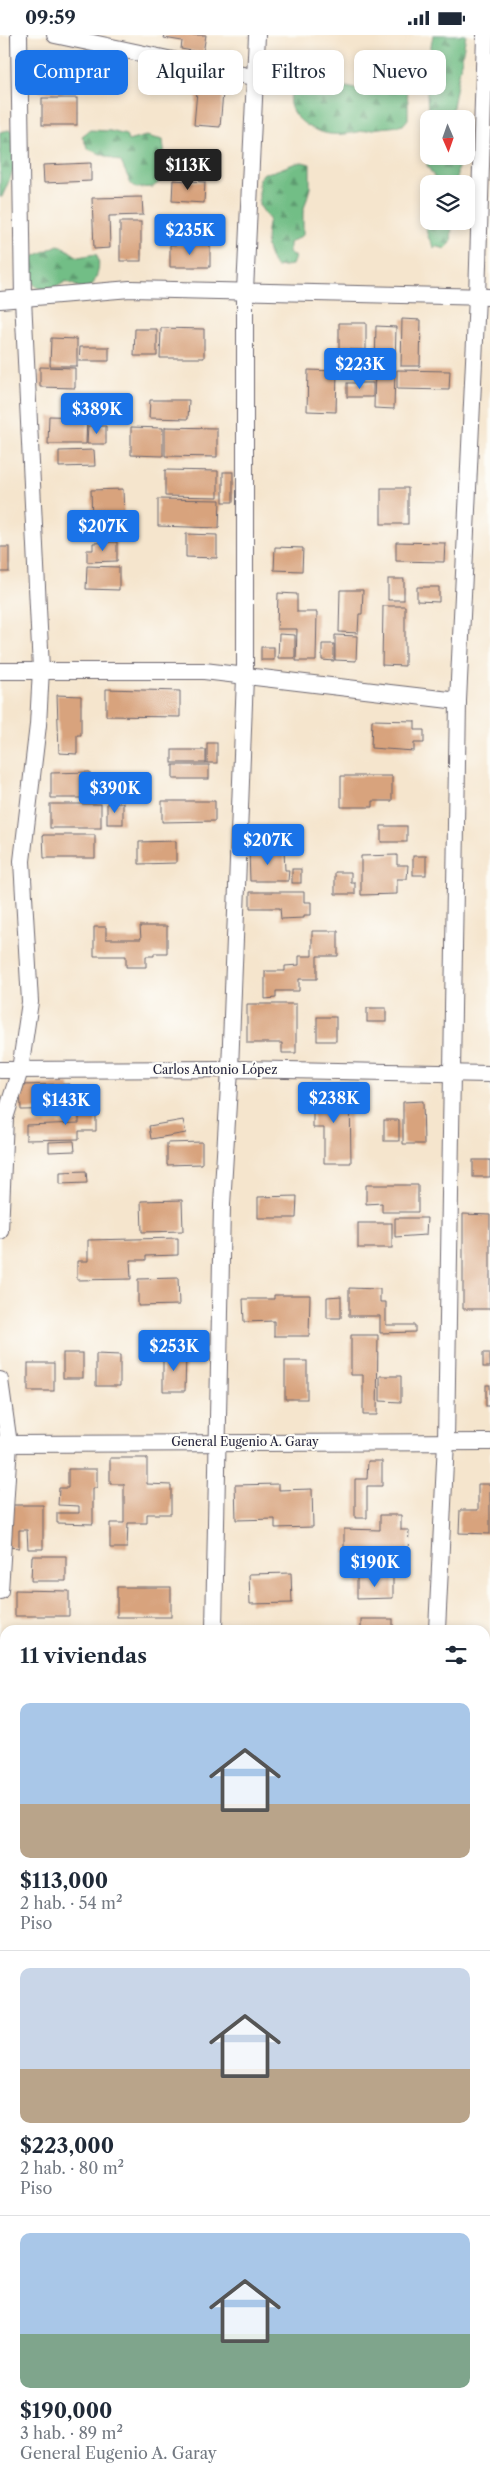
<!DOCTYPE html>
<html lang="es">
<head>
<meta charset="utf-8">
<style>
  body { margin:0; font-family:"Libre Caslon Text",serif; background:#f2f2f3; color:#1f2937; height:100vh; display:flex; flex-direction:column; font-size:19px; white-space:nowrap }
  * { box-sizing:border-box; margin:0 }
  p { font-size:16px; color:#747a83 }
  .icon { flex:none; width:28px; height:28px; fill:none; stroke:currentColor; stroke-width:2; stroke-linecap:round; stroke-linejoin:round }
  .map { position:relative; flex:1; overflow:hidden }
  .panel { position:absolute; left:0px; top:1590px; width:490px; height:866px; display:flex; flex-direction:column; background:#fff; border-radius:15px 15px 0 0; box-shadow:0 2px 8px #0003 }
  .panel>* { flex:none }
  .hud { position:absolute; left:15px; top:15px; width:460px; height:45px; display:flex; gap:10px }
  .needle { width:32px; rotate:178deg }
  .fabs { position:absolute; left:420px; top:75px; display:grid; gap:10px }
  .fabs a { display:grid; place-items:center; width:55px; height:55px; border-radius:10px; background:#fff; box-shadow:0 2px 8px #0003; font-size:25px }
  .price { position:absolute; translate:-50% -42px; padding:0 11px; border-radius:5px; background:#1a73e8; color:#fff; font-size:16px; line-height:32px; filter:drop-shadow(0 1px 2px #0008) }
  .price::after { content:''; position:absolute; left:50%; top:30px; width:15px; height:11px; margin-left:-8px; background:inherit; clip-path:polygon(0 0,100% 0,50% 100%) }
  .price.current { background:#222; color:#fff }
  ul { padding:0; list-style:none }
  li { display:grid; align-content:center; gap:10px; height:265px; padding:0 20px }
  li+li { border-top:1px solid #e0e1e3 }
  li span { display:grid; place-items:center; height:155px; border-radius:10px; color:#555 }
  li>.icon { margin-inline-start:auto }
  span .icon { width:90px; height:90px; fill:#fffc; stroke-width:1 }
  li b { font-size:21px }
  h2 { display:flex; justify-content:space-between; align-items:center; height:60px; padding:0 20px; font-size:21px }
  .tag { padding:0 18px; border-radius:10px; background:#fff; box-shadow:0 2px 8px #0003; font-size:18px; line-height:45px }
  .tag.current { background:#1a73e8; color:#fff }
  .status { display:flex; justify-content:space-between; align-items:center; height:35px; padding:0 25px; background:#fff; direction:ltr }
  .status svg { height:14px; fill:currentColor }
  .map>svg:first-child { display:block }
  .forest { fill:url(#forest-firs); stroke:#4a7060 }
  .building { fill:#d8a37d }
  .lines { fill:none; stroke-linecap:round; stroke-linejoin:round }
  .minor-casing { stroke:#6c666e; stroke-width:18 }
  .minor { stroke:#fff; stroke-width:16 }
  .labels { text-anchor:middle; stroke-width:4; stroke-linejoin:round; paint-order:stroke }
  .street-label { font-size:12px; fill:#22223b; stroke:#fdfcf7 }
</style>
</head>
<body>
<div class="status"><b>09:59</b><svg viewBox="0 0 49 12"><path d="M0 12V9h3v3zM5 12V6h3v6zM10 12V3h3v9zM15 12V0h3v12zM26 1h20v11H26zM47 4h2v5h-2z"/></svg></div>
<div class="map">
<svg width="490" height="2456" viewBox="0 0 490 2456">
  <defs>
    <pattern id="forest-firs" width="22" height="20" patternUnits="userSpaceOnUse" patternTransform="scale(1.25)"><rect width="22" height="20" fill="#72be86"/><path d="M5 1l3.5 6h-7zM16 11l3.5 6h-7z" fill="#5d9a6f"/></pattern>
  </defs>
  <rect width="100%" height="100%" fill="#fdfcf7"/>
  <filter id="ink" filterUnits="userSpaceOnUse"><feTurbulence type="fractalNoise" baseFrequency=".02" numOctaves="2"/><feDisplacementMap in="SourceGraphic" scale="10" xChannelSelector="R" yChannelSelector="G"/><feConvolveMatrix kernelMatrix="1 2 1 2 8 2 1 2 1" color-interpolation-filters="sRGB"/></filter>
  <filter id="wash" filterUnits="userSpaceOnUse"><feTurbulence type="fractalNoise" baseFrequency=".0096" numOctaves="4" result="noise"/><feDisplacementMap in="SourceGraphic" scale="20" xChannelSelector="R" yChannelSelector="G"/><feGaussianBlur stdDeviation="1.12" result="paint"/><feColorMatrix in="noise" values="0 0 0 0 0 0 0 0 0 0 0 0 0 0 0 0 0 1.4 0 .05"/><feComposite in="paint" operator="in"/></filter>
  <g filter="url(#wash)">
    <rect width="100%" height="100%" fill="#f5e5cd"/>
    <g class="forest">
      <path d="M433 0H466L452 77 441 84 430 83 424 77 428 78 426 38Z"/>
      <path d="M312 46 320 50 323 57C332 59 337 59 344 52 352 52 360 57 368 54 373 53 377 49 382 48 411 41 408 64 408 84L403 90C395 92 388 92 380 93 363 95 347 101 330 99 299 95 267 59 312 46Z"/>
      <path d="M9 95 13 96 14 134 2 162H0V97Z"/>
      <path d="M90 95 110 96 126 100 128 106 146 101 163 105 165 124 174 130 173 136 153 152 136 153 131 149 121 127 88 114 82 101Z"/>
      <path d="M429 119V121H463L457 135V149H438L427 130Z"/>
      <path d="M302 127 310 129V153L303 177V200L289 208V217L295 222 292 230 276 232C264 216 265 202 269 184L259 170V144L264 138C278 137 288 129 302 127Z"/>
      <path d="M429 183V186H452L451 208 445 214 436 211 434 213C428 202 423 195 429 183Z"/>
      <path d="M58 210 62 211 78 222 96 219C102 228 97 244 91 252L84 255 66 246C55 255 36 261 30 242 28 238 30 231 29 226L35 221Z"/>
    </g>
    <g id="blocks">
      <g class="building">
        <path d="M165 0H206L203 18 181 14 182 6 164 3Z"/>
        <path d="M42 29 66 31 63 59 39 57Z"/>
        <path d="M197 56 223 58 220 92 194 90Z"/>
        <rect x="42" y="63" width="35" height="27"/>
        <path d="M91 128V146L44 148 43 130Z"/>
        <path d="M173 145 205 147 204 168 172 166Z"/>
        <path d="M142 162 143 180 109 181 110 213 94 214 92 163Z"/>
        <rect x="120" y="187" width="21" height="39"/>
        <path d="M210 209V232H170V210Z"/>
        <path d="M402 284 421 285 420 331H401Z"/>
        <path d="M339 288H366V315L339 314Z"/>
        <path d="M376 291 396 292 394 374 374 373Z"/>
        <path d="M161 293 204 294V323H160Z"/>
        <path d="M135 294H157V321H134Z"/>
        <path d="M51 303 77 304V331H50Z"/>
        <path d="M80 312H109V326H79Z"/>
        <path d="M40 332 75 333V353L40 352Z"/>
        <path d="M308 335 337 336 336 377 307 376Z"/>
        <path d="M397 335 450 336 449 355 397 354Z"/>
        <rect x="347" y="348" width="26" height="14"/>
        <path d="M150 365H189L188 384 149 383Z"/>
        <path d="M49 381 87 382 86 409H48Z"/>
        <path d="M88 391H106V409H87Z"/>
        <path d="M131 392 163 393V421L131 420Z"/>
        <path d="M165 392 217 393V422L165 421Z"/>
        <path d="M94 415 95 431 59 432V416Z"/>
        <path d="M165 435 218 436V462L165 461Z"/>
        <rect x="223" y="437" width="10" height="30"/>
        <rect x="381" y="453" width="27" height="36"/>
        <path d="M123 454 124 484 92 485 91 455Z"/>
        <path d="M158 464 220 465 219 493 158 491Z"/>
        <path d="M186 499 217 500V523L186 522Z"/>
        <path d="M117 507V526L87 527V515H93V508Z"/>
        <path d="M396 507 445 508 444 527 396 526Z"/>
        <rect x="0" y="512" width="9" height="25"/>
        <path d="M275 512 303 513 302 536 274 535Z"/>
        <path d="M87 531 119 532V555L86 554Z"/>
        <rect x="388" y="544" width="16" height="21"/>
        <path d="M417 552H439V567L417 566Z"/>
        <path d="M340 555H363L362 579H359L358 598 339 597Z"/>
        <path d="M278 558 297 559V577H317L316 626H296L297 594H277Z"/>
        <path d="M383 571H405V631L382 630Z"/>
        <path d="M279 599 295 600V623H278Z"/>
        <path d="M335 600 357 601 356 626 335 625Z"/>
        <path d="M322 609H334V626L322 625Z"/>
        <rect x="261" y="612" width="13" height="13"/>
        <path d="M106 654 180 656V682L106 681Z"/>
        <path d="M57 660 81 661V700H77V719L59 718Z"/>
        <path d="M372 685 415 686V695H424V708H414V716L371 713Z"/>
        <rect x="207" y="708" width="10" height="20"/>
        <rect x="172" y="715" width="34" height="13"/>
        <rect x="173" y="730" width="36" height="14"/>
        <path d="M90 737 91 763H51V738Z"/>
        <path d="M341 741H392V766H373V772H341Z"/>
        <path d="M162 766H215V786L162 787Z"/>
        <rect x="107" y="768" width="16" height="21"/>
        <rect x="50" y="769" width="51" height="24"/>
        <rect x="381" y="791" width="26" height="16"/>
        <path d="M43 800H95V823H44Z"/>
        <path d="M176 806V828L139 829V807Z"/>
        <path d="M249 816H284L285 835H289L288 846H250Z"/>
        <path d="M397 820V830H408L407 844H397V859L361 860V821Z"/>
        <rect x="413" y="821" width="13" height="19"/>
        <rect x="292" y="834" width="9" height="14"/>
        <path d="M335 837H351V848H355V859H335Z"/>
        <path d="M250 857H304V867H311V880H304V883L281 884 280 873H250Z"/>
        <path d="M140 891H167V918H154V921H146V932H126V921H94V892H106V904H141Z"/>
        <path d="M312 896H338V921H317V944H299V956H276V963L265 964V936H285V931L299 930V921H312Z"/>
        <path d="M247 969H296V1018H282V1008H247Z"/>
        <rect x="367" y="973" width="19" height="14"/>
        <rect x="317" y="982" width="19" height="24"/>
        <path d="M69 1049 70 1074 21 1075 20 1050Z"/>
        <path d="M350 1056 351 1128H324V1093H313V1057Z"/>
        <path d="M423 1066 424 1109H403V1067Z"/>
        <path d="M79 1067H96V1096H79V1104L26 1105V1090L79 1088Z"/>
        <path d="M183 1085 186 1098 151 1104 149 1091Z"/>
        <rect x="384" y="1085" width="15" height="21"/>
        <path d="M74 1106 75 1116 49 1117V1107Z"/>
        <path d="M202 1107V1129L167 1130V1108Z"/>
        <rect x="473" y="1125" width="17" height="17"/>
        <path d="M86 1136 87 1148 60 1149V1137Z"/>
        <path d="M366 1150H418V1177H382V1168L366 1169Z"/>
        <path d="M297 1161 296 1183H258V1162Z"/>
        <path d="M182 1165 183 1196 142 1197 141 1166Z"/>
        <path d="M463 1179 490 1180V1274H463Z"/>
        <path d="M395 1183H427L426 1200 395 1202Z"/>
        <rect x="358" y="1188" width="34" height="25"/>
        <path d="M178 1203V1220L146 1221V1225H130L131 1244 77 1245V1226H88V1205Z"/>
        <path d="M178 1243 179 1270 138 1271V1244Z"/>
        <path d="M349 1253 380 1254V1267H386V1290H415V1297L380 1298V1281H349Z"/>
        <path d="M274 1260H310L309 1301H274V1286L244 1287 243 1264H274Z"/>
        <path d="M341 1261V1283H327V1262Z"/>
        <path d="M351 1300H378L377 1380H363V1340H351Z"/>
        <path d="M163 1317 186 1318 185 1356H163Z"/>
        <rect x="63" y="1318" width="20" height="25"/>
        <rect x="483" y="1318" width="7" height="14"/>
        <path d="M96 1319 120 1320V1351H96Z"/>
        <rect x="285" y="1326" width="22" height="38"/>
        <rect x="28" y="1328" width="26" height="28"/>
        <path d="M380 1341H401V1367L380 1366Z"/>
        <rect x="486" y="1350" width="4" height="21"/>
        <path d="M110 1423H147V1449L171 1450V1479H147V1488H128L127 1513H110V1488H124V1449H110Z"/>
        <path d="M368 1426H382V1451H367V1483H355V1444H367Z"/>
        <path d="M68 1434H97V1453H93V1489L57 1488V1478H79V1471L58 1470 59 1453H68Z"/>
        <path d="M279 1449V1455L312 1454 313 1492 275 1493V1484L236 1485 235 1450Z"/>
        <path d="M478 1449H490V1499L459 1498 460 1475H478Z"/>
        <path d="M8 1470H43V1514H28L27 1495H19V1513L7 1512Z"/>
        <path d="M380 1480H401V1495H409L408 1517H344V1494L380 1495Z"/>
        <path d="M32 1521H66V1546H31Z"/>
        <path d="M291 1538 292 1568 250 1569 249 1539Z"/>
        <path d="M393 1542V1563L357 1564V1543Z"/>
        <rect x="117" y="1552" width="54" height="30"/>
        <path d="M15 1555 69 1556V1581H15Z"/>
        <rect x="361" y="1584" width="32" height="11"/>
        <rect x="486" y="1611" width="4" height="25"/>
        <rect x="485" y="1729" width="5" height="26"/>
        <rect x="485" y="1765" width="5" height="30"/>
        <rect x="485" y="1828" width="5" height="34"/>
        <rect x="485" y="1965" width="5" height="56"/>
        <path d="M485 2048H490V2068L485 2069Z"/>
        <rect x="485" y="2106" width="5" height="18"/>
        <rect x="485" y="2140" width="5" height="29"/>
        <rect x="485" y="2173" width="5" height="25"/>
        <path d="M485 2208H490V2225L485 2226Z"/>
        <rect x="485" y="2254" width="5" height="27"/>
        <path d="M485 2307H490V2344L485 2345Z"/>
        <rect x="85" y="2451" width="40" height="5"/>
        <rect x="189" y="2451" width="97" height="5"/>
      </g>
    </g>
  </g>
  <g filter="url(#ink)">
    <use href="#blocks" fill-opacity="0" stroke="#6c666e" stroke-width="1"/>
    <g class="lines">
      <defs>
        <g id="minor">
          <path d="M55 0 257 43"/>
          <path d="M0 265 130 254 490 262"/>
          <path d="M0 636H204L458 666"/>
          <path d="M0 1035 230 1034 490 1039"/>
          <path d="M0 1196 5 1083 20 1035 30 967 22 826 38 690 41 634 23 264 19 0"/>
          <path d="M0 1345 9 1409 0 1556"/>
          <path d="M0 1409 490 1407"/>
          <path d="M214 1595 222 1170 230 1034 245 642V256L257 0"/>
          <path d="M437 1595 446 1406 458 666 477 262 485 0"/>
          <path d="M485 1887 490 1886"/>
          <path d="M0 2069 5 2066"/>
          <path d="M485 2366H490"/>
          <path d="M0 2400H5"/>
          <path d="M162 2456 163 2451"/>
          <path d="M415 2456V2451"/>
        </g>
      </defs>
      <use href="#minor" class="minor-casing"/>
      <use href="#minor" class="minor"/>
    </g>
  </g>
  <g class="labels">
    <g class="street-label">
      <text x="215" y="1039">Carlos Antonio López</text>
      <text x="245" y="1411">General Eugenio A. Garay</text>
    </g>
  </g>
</svg>
<div class="fabs">
<a><svg class="needle" viewBox="-14 -14 28 28"><path d="M0-13l5 13h-10z" fill="#e53935"/><path d="M0 13l5-13h-10z" fill="#747a83"/></svg></a>
<a><svg class="icon" aria-label="layers" viewBox="0 0 24 24"><path d="M12 4l9 5-9 5-9-5zM3 14l9 5 9-5"/></svg></a>
</div>
<b class="price current" style="left:188px;top:156px">$113K</b>
<b class="price" style="left:190px;top:221px">$235K</b>
<b class="price" style="left:360px;top:355px">$223K</b>
<b class="price" style="left:97px;top:400px">$389K</b>
<b class="price" style="left:103px;top:517px">$207K</b>
<b class="price" style="left:115px;top:779px">$390K</b>
<b class="price" style="left:268px;top:831px">$207K</b>
<b class="price" style="left:334px;top:1089px">$238K</b>
<b class="price" style="left:66px;top:1091px">$143K</b>
<b class="price" style="left:174px;top:1337px">$253K</b>
<b class="price" style="left:375px;top:1553px">$190K</b>
<div class="hud">
<a class="tag current">Comprar</a>
<a class="tag">Alquilar</a>
<a class="tag">Filtros</a>
<a class="tag">Nuevo</a>
</div>
<section class="panel">
<h2>11 viviendas<svg class="icon" aria-label="filters" viewBox="0 0 24 24"><path d="M4 7h16M4 17h16"/><circle cx="9" cy="7" r="2"/><circle cx="15" cy="17" r="2"/></svg></h2>
<ul>
<li><span style="background:linear-gradient(#a9c7e8 65%,#b9a48a 0)"><svg class="icon" aria-label="home" viewBox="0 0 24 24"><path d="M3 11l9-7 9 7M6 9v11h12V9"/></svg></span><div><b>$113,000</b><p>2 hab. · 54 m²</p><p>Piso</p></div></li>
<li><span style="background:linear-gradient(#c9d6e8 65%,#b9a48a 0)"><svg class="icon" aria-label="home" viewBox="0 0 24 24"><path d="M3 11l9-7 9 7M6 9v11h12V9"/></svg></span><div><b>$223,000</b><p>2 hab. · 80 m²</p><p>Piso</p></div></li>
<li><span style="background:linear-gradient(#a9c7e8 65%,#7fa58c 0)"><svg class="icon" aria-label="home" viewBox="0 0 24 24"><path d="M3 11l9-7 9 7M6 9v11h12V9"/></svg></span><div><b>$190,000</b><p>3 hab. · 89 m²</p><p>General Eugenio A. Garay</p></div></li>
</ul>
</section>
</div>
</body>
</html>
